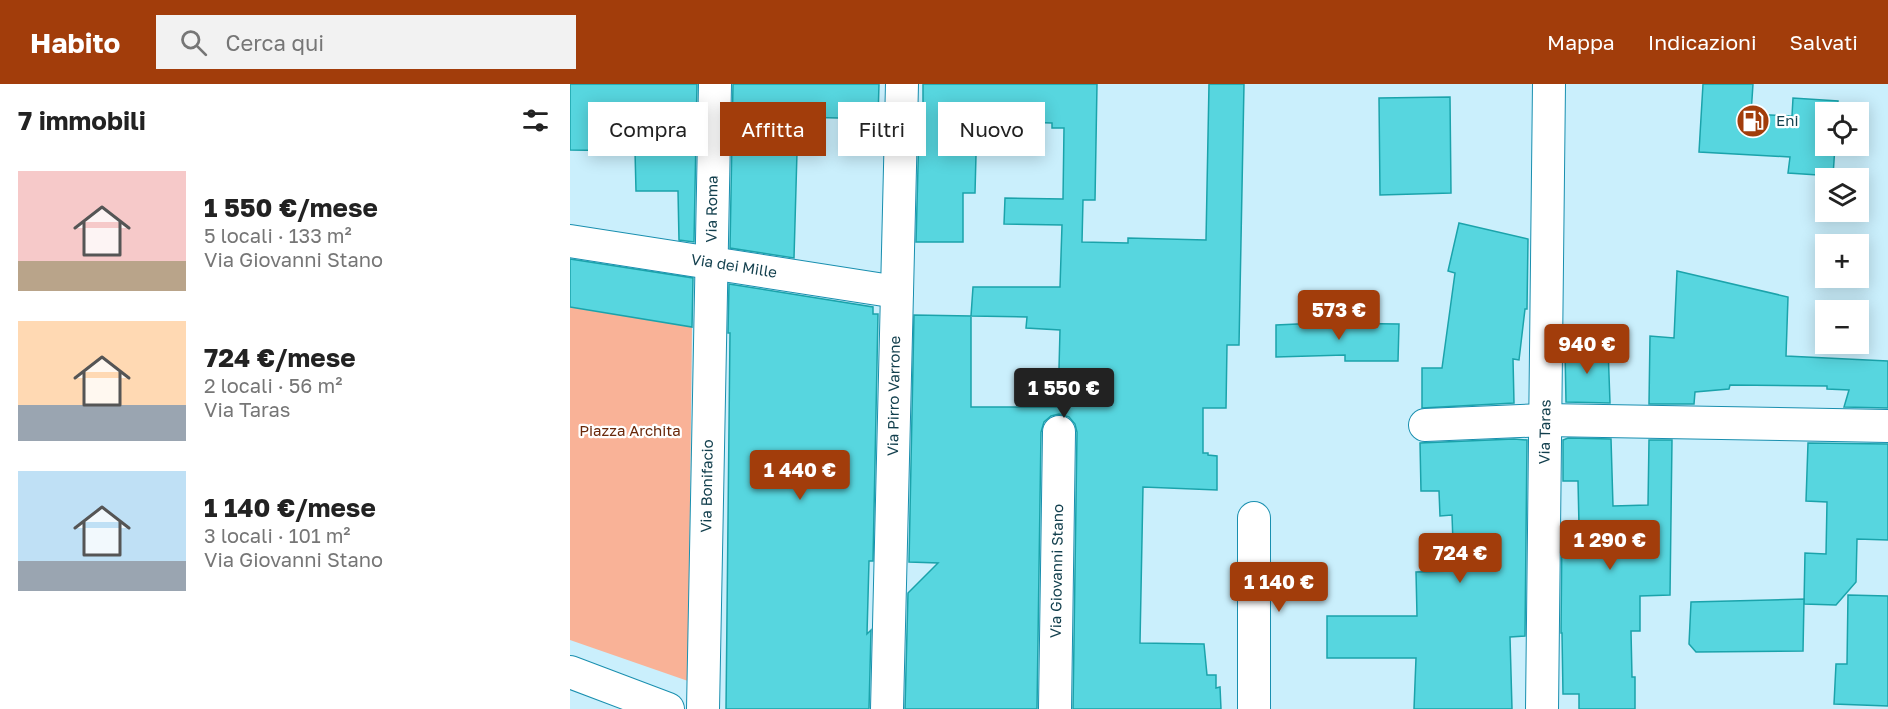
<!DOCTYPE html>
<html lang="it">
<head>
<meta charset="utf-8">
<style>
  body { margin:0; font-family:"Golos Text",sans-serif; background:#f2f2f2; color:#222; height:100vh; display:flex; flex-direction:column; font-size:22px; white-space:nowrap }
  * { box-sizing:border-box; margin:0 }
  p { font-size:20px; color:#767676 }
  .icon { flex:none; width:33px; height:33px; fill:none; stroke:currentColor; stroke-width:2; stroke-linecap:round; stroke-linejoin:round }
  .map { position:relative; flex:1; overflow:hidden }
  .sheet { display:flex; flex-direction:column; background:#fff; width:570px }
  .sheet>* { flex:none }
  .banner { position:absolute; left:18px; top:18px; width:570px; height:54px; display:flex; gap:12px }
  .tools { position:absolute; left:1245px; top:18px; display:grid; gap:12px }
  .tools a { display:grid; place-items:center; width:54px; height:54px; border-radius:0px; background:#fff; box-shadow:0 3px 15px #0003; font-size:30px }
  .price { position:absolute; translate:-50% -51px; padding:0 14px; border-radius:6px; background:#a23d0b; color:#fff; font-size:20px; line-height:39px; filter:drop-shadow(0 2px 3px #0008) }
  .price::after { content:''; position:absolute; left:50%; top:36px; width:18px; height:14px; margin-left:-9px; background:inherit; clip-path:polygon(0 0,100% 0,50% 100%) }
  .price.on { background:#222; color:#fff }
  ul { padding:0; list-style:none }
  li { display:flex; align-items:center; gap:18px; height:150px; padding:0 18px }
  li span { display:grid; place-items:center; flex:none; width:168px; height:120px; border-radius:0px; color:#555 }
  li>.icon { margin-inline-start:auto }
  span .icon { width:72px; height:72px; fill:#fffc; stroke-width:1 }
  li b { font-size:26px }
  h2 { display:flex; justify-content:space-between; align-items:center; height:72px; padding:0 18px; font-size:26px }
  .pill { padding:0 21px; border-radius:0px; background:#fff; box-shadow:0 3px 15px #0003; font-size:21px; line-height:54px }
  .pill.on { background:#a23d0b; color:#fff }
  header { display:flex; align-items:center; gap:36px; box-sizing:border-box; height:84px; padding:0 30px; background:#a23d0b; color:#fff }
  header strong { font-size:28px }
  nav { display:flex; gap:33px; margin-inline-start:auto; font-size:21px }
  .search { width:420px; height:54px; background:#f2f2f2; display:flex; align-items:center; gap:15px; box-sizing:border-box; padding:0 21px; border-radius:0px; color:#767676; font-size:22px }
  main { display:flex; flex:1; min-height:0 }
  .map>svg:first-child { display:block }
  .green { fill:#f9b297 }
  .building { fill:#57d6df; stroke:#1ba3ab; stroke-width:1.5 }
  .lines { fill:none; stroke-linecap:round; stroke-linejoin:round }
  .minor-casing { stroke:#198faf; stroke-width:34 }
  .minor { stroke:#fff; stroke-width:32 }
  .labels { text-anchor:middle; stroke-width:4.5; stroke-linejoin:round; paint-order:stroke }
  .poi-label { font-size:15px; fill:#123f4d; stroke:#fff; text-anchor:start }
  .street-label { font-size:15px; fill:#123f4d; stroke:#fff }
  .park-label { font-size:15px; fill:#69280a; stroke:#fff }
</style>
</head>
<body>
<header>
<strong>Habito</strong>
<div class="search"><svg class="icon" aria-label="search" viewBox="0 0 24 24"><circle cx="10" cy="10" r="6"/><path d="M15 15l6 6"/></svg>Cerca qui</div>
<nav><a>Mappa</a><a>Indicazioni</a><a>Salvati</a></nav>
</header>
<main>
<section class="sheet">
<h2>7 immobili<svg class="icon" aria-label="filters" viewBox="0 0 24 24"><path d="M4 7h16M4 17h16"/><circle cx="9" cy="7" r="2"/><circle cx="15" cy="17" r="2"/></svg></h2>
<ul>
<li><span style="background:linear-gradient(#f6c9c9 75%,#b9a48a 0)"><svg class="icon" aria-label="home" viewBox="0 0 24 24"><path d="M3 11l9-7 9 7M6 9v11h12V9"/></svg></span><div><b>1 550 €/mese</b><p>5 locali · 133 m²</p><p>Via Giovanni Stano</p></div></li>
<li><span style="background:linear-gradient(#ffd9b3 70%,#9aa5b1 0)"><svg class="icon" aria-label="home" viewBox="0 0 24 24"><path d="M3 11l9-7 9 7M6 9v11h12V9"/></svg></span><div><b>724 €/mese</b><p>2 locali · 56 m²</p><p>Via Taras</p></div></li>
<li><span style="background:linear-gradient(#bfe0f5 75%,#9aa5b1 0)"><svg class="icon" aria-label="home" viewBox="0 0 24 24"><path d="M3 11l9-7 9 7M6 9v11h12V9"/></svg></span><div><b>1 140 €/mese</b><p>3 locali · 101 m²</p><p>Via Giovanni Stano</p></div></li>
</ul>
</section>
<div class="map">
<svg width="1318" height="625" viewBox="0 0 1318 625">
  <rect width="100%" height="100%" fill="#caeffc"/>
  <path class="green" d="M0 223 122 243 118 597 0 556Z"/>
  <g class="building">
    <path d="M0 0H127L124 158 109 156 108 107H66L65 67 0 66Z"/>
    <path d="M163 0H309L308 35 228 33 224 174 160 164Z"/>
    <path d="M353 0H527L525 116H513L512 158 558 159V154L636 156 639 0H674L669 261H657L656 324H633V369H638V371L647 372V406L573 403 570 559 634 560 637 591H646V604L650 603 651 625H503L507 348 505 340 499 333 489 330 481 332 474 338 471 348 467 625H335L338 509 368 479 339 478 344 231 401 232V323H488L490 246 456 244 457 233 401 232 403 203H490L492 141 434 140 435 114 493 115 494 44H482V39L450 38V34L407 33 405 109H393V158H346L349 45H353Z"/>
    <path d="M1133 0H1183L1181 30 1222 32 1223 14 1268 17 1267 28H1256V62H1265L1263 92 1218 89 1220 73 1129 68Z"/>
    <path d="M880 13 881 109 810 111 809 14Z"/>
    <path d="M889 139 958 155 957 225H955L949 276 943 275 944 319 852 324V284H872L885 189 878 187Z"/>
    <path d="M0 175 123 194 122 243 0 223Z"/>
    <path d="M1107 187 1218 213 1216 272 1318 277V324L1274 323 1279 306 1257 305V302L1160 301 1159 305 1125 308 1124 320H1079L1080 252 1104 254Z"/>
    <path d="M159 200 303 223V230H308L303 477H299L297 550 301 546 299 625H156L160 249H158Z"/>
    <path d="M750 239 829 240 828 277H775V271L706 273V241Z"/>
    <path d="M1038 263 1040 319 996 318 995 265Z"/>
    <path d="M998 354 1041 355 1043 422 1078 421 1079 356H1102L1100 511 1070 512V547H1061L1062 593H1065V625H1009V610H993L992 549H991L992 443 1009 442 1008 397H993V356Z"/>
    <path d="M944 355 957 356 955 552 940 553 942 625H844L846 574H757V532H847L846 488 884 487 882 431 870 432 869 407H851L850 359Z"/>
    <path d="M1238 359 1318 360V456L1287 455 1286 498 1266 521 1234 520 1235 469 1256 470 1257 418 1236 417Z"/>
    <path d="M1278 511 1318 512V622L1264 620 1266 580H1277Z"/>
    <path d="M1234 515 1233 567 1126 568 1119 560 1121 518Z"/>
  </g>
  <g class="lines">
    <defs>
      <g id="minor">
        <path d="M0 157 327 208"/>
        <path d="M855 341 975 336 1318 342"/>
        <path d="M684 434V625"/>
        <path d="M0 588 98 625"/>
        <path d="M133 625 145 0"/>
        <path d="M317 625 332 0"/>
        <path d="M485 625 489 348"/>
        <path d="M972 625 979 0"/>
      </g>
    </defs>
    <use href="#minor" class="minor-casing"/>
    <use href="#minor" class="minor"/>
  </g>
  <defs>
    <symbol id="fuel-disc" viewBox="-11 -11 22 22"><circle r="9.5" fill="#a23d0b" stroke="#fff"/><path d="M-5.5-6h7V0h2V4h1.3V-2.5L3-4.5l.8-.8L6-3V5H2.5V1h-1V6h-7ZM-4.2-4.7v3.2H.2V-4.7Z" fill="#fff"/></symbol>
  </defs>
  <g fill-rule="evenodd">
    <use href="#fuel-disc" x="1164" y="18" width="38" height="38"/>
  </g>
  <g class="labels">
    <g class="poi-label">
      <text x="1206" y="42">Eni</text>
    </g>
    <g class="street-label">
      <text transform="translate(142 125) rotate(-89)" y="5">Via Roma</text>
      <text transform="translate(164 182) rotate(9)" y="5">Via dei Mille</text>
      <text transform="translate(324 312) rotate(-89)" y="5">Via Pirro Varrone</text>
      <text transform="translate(975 348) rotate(-89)" y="5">Via Taras</text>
      <text transform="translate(137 402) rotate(-89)" y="5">Via Bonifacio</text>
      <text transform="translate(487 487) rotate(-89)" y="5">Via Giovanni Stano</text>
    </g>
    <g class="park-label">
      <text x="60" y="352">Piazza Archita</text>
    </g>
  </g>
</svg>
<div class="tools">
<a><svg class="icon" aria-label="locate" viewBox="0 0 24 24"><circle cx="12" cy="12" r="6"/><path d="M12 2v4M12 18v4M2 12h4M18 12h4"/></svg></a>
<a><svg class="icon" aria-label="layers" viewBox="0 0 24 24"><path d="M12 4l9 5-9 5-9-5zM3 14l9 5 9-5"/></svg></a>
<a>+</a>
<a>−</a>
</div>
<b class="price" style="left:769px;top:257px">573 €</b>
<b class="price" style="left:1017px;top:291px">940 €</b>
<b class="price on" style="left:494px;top:335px">1 550 €</b>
<b class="price" style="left:230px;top:417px">1 440 €</b>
<b class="price" style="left:1040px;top:487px">1 290 €</b>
<b class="price" style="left:890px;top:500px">724 €</b>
<b class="price" style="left:709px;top:529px">1 140 €</b>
<div class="banner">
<a class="pill">Compra</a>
<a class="pill on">Affitta</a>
<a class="pill">Filtri</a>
<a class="pill">Nuovo</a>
</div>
</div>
</main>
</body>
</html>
